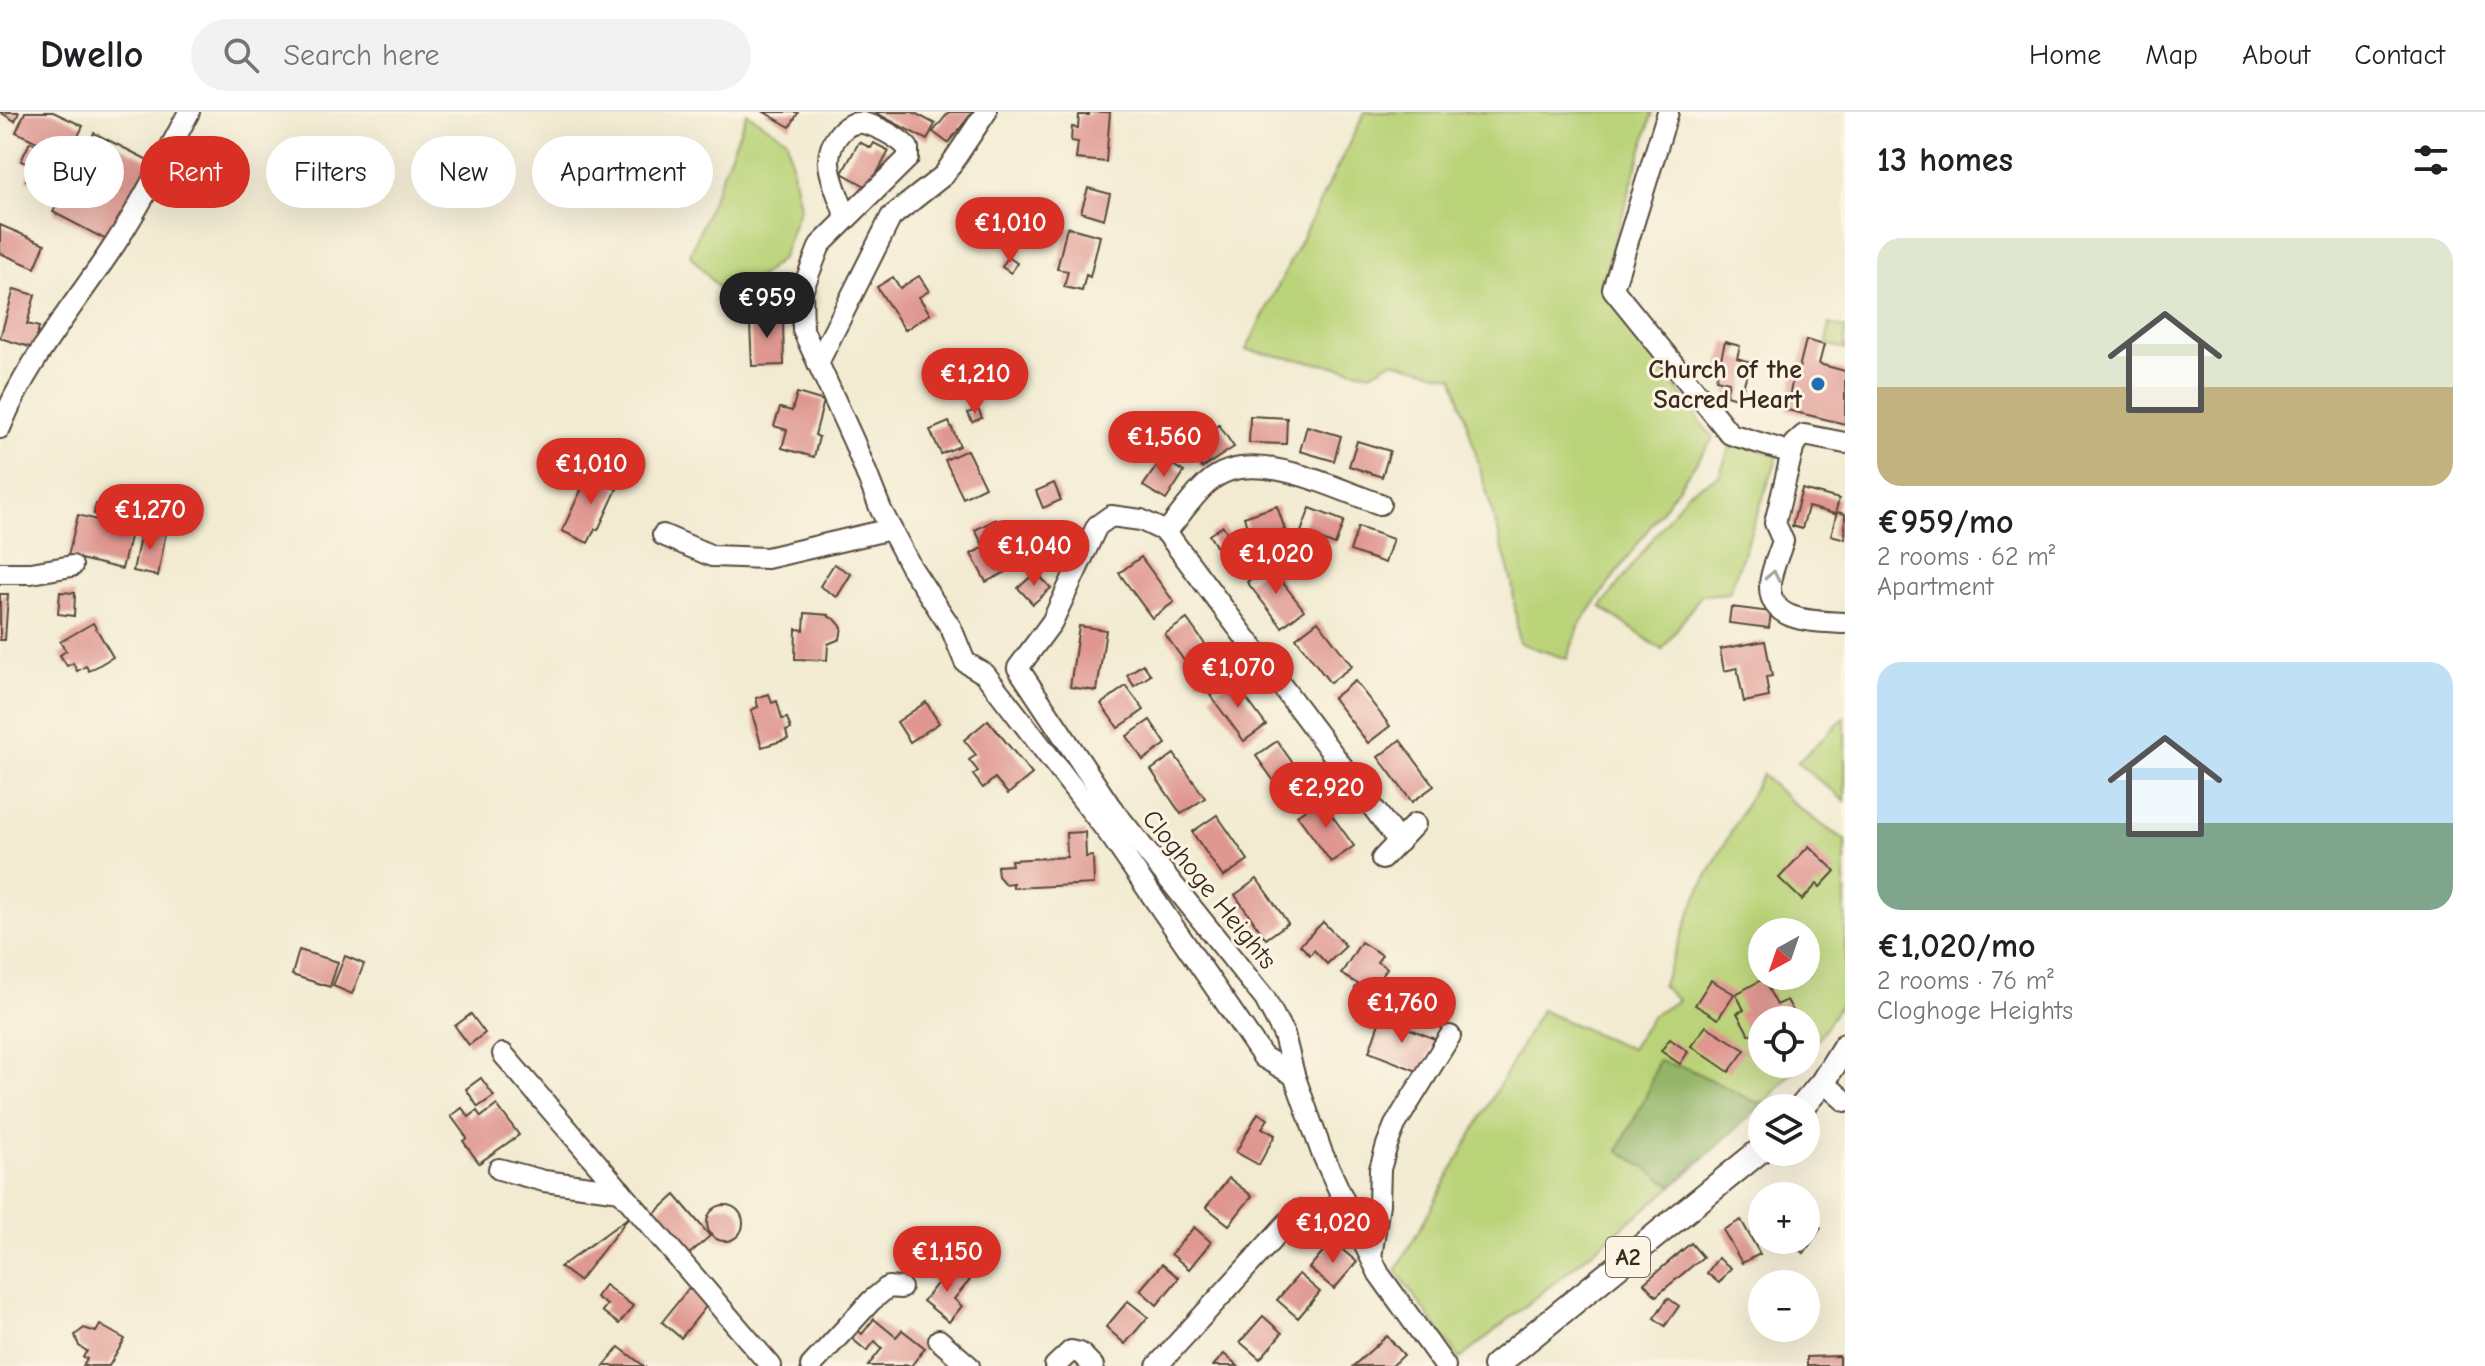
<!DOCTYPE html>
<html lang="en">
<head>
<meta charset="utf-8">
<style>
  body { margin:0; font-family:"Comic Neue",sans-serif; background:#f2f2f2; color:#202124; height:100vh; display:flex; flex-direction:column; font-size:30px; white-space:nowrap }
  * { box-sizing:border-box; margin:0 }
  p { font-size:26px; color:#757577 }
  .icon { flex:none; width:44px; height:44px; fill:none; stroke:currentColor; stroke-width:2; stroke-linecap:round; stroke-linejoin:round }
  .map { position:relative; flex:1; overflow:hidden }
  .sheet { display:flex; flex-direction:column; background:#fff; width:640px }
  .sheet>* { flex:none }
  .top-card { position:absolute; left:24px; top:24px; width:760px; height:72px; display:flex; gap:16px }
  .needle { width:52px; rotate:220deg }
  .controls { position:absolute; left:1748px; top:806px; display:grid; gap:16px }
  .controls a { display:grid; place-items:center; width:72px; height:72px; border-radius:50%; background:#fff; box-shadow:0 8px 32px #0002; font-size:40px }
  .price { position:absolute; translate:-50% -68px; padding:0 18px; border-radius:28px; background:#d93025; color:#fff; font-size:26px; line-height:52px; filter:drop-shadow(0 2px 4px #0008) }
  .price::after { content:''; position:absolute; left:50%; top:48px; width:24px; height:18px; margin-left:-12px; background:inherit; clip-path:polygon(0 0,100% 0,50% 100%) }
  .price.on { background:#222; color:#fff }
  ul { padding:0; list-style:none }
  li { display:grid; align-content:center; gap:16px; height:424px; padding:0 32px }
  li span { display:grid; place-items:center; height:248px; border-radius:24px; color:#555 }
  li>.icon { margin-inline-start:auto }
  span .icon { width:144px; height:144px; fill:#fffc; stroke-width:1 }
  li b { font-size:34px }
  h2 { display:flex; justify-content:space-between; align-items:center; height:96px; padding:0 32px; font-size:34px }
  .chip { padding:0 28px; border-radius:36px; background:#fff; box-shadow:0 8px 32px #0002; font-size:28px; line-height:72px }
  .chip.on { background:#d93025; color:#fff }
  header { display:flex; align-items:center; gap:48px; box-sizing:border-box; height:112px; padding:0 40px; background:#fff; border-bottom:2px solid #e0e0e0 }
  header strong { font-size:38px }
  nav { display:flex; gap:44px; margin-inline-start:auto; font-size:28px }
  .search { width:560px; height:72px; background:#f2f2f2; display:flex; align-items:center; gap:20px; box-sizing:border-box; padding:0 28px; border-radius:44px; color:#757577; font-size:30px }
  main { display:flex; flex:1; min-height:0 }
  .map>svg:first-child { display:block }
  .green { fill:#bad378; stroke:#7a7e4b; stroke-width:2; fill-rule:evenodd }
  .forest { fill:#93b568; stroke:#677043; stroke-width:2 }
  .building { fill:#df9790 }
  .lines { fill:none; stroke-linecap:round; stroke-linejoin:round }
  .minor-casing { stroke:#564739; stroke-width:24 }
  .major-casing { stroke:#564739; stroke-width:28 }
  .minor { stroke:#fff; stroke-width:20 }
  .major { stroke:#fff; stroke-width:24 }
  .oneway { stroke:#a79f9a }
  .poi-dot { fill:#1f6fb2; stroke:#fcf5e5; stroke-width:3 }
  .labels { text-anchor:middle; stroke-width:6; stroke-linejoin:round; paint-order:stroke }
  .shield { fill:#fcf5e5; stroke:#75675a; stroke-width:2 }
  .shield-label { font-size:24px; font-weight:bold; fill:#3b2a1e }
  .poi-label { font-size:26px; font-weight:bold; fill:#3b2a1e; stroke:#fcf5e5; text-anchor:end }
  .street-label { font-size:26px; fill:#3b2a1e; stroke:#fcf5e5 }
</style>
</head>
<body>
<header>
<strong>Dwello</strong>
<div class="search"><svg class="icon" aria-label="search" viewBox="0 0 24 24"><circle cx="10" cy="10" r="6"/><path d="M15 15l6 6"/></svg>Search here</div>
<nav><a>Home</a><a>Map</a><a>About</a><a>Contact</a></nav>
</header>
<main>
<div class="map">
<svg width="1845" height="1254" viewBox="0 0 1845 1254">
  <rect width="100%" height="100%" fill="#fcf5e5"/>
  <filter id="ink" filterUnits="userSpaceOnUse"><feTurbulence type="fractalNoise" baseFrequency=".0125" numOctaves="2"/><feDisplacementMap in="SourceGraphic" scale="16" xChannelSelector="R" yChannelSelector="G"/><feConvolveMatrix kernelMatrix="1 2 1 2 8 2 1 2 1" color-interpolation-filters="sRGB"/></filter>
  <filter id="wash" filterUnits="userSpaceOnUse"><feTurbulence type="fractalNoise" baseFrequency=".006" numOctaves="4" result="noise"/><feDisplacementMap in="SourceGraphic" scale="32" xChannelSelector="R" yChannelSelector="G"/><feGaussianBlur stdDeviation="1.8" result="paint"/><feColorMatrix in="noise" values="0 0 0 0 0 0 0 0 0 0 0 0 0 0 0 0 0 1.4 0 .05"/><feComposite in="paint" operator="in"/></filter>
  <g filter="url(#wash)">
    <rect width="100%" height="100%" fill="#f2ebd2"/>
    <g class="green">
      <path d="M1365 0H1653L1602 171 1713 327 1580 512 1567 547 1519 531 1512 470 1454 265 1392 249 1371 261 1246 238Z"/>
      <path d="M747 1 787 27 800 95 782 146 731 191 690 143Z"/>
      <path d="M1829 212 1845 216V238L1827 232Z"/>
      <path d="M1732 329 1778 344 1729 481 1701 483 1662 538 1601 495 1688 380 1719 364Z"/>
      <path d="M1845 605V689L1797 651Z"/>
      <path d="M1762 662C1787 688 1814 709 1845 728V869L1842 890 1806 945V908H1762V952H1800L1764 991 1753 989 1658 949 1645 987 1619 1038 1673 1074 1460 1247 1396 1159 1541 898 1631 937 1651 905 1678 888 1662 874 1698 781ZM1762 820H1806V864H1762Z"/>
    </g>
    <path class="forest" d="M1658 949 1689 957 1753 989 1764 991 1673 1074 1618 1038 1645 987Z"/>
    <g id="blocks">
      <g class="building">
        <path d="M0 0H19L15 9Z"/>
        <path d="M25 0H53L83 14 68 45 16 20Z"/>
        <path d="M764 0H796L798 1 790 15Z"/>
        <path d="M874 0H913L935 12 927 28Z"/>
        <path d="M949 0H973L948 31 933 20Z"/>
        <path d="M1089 0H1110L1106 50 1076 47 1078 30 1071 29 1072 15 1078 16 1079 3H1089Z"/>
        <path d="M94 21 154 51 112 131 53 100Z"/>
        <path d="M30 30 74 51 59 83 26 68 33 54 21 49Z"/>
        <path d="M859 30 871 36 874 31 889 39 869 76 842 61Z"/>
        <path d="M1088 76 1110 82 1104 107 1081 100Z"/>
        <path d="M0 113 45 132 35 156 0 141Z"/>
        <path d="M1067 115 1100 124 1090 165 1086 163 1082 179 1064 175 1068 159 1057 157Z"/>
        <path d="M1008 145 1017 151 1011 161 1002 155Z"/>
        <path d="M919 164 929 179 919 185 930 202 905 218 877 175 893 165 900 176Z"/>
        <path d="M14 177 35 183 27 212 39 215 33 236 0 226Z"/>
        <path d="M773 196V211L783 210 784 253 752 254 750 212 756 211V197Z"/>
        <path d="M1806 228 1824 233 1819 252 1845 259V312L1787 298 1794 259 1798 260Z"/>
        <path d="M1725 230 1740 234 1737 246 1750 250 1740 287 1726 283 1729 270 1716 267Z"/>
        <path d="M797 281 824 289 815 323 819 325 814 345 782 336 787 318 774 314 780 296 792 299Z"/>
        <path d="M978 297 982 306 972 310 968 301Z"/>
        <path d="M1250 304 1287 306 1286 332 1249 331Z"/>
        <path d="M949 310 960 334 941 342 930 318Z"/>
        <path d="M1219 313 1234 335 1202 356 1188 334Z"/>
        <path d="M1307 314 1341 324 1334 349 1300 339Z"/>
        <path d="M1357 329 1390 339 1382 365 1349 354Z"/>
        <path d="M967 338 985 375 963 386 945 348Z"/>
        <path d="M1162 346 1184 360 1166 388 1143 374Z"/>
        <path d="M598 356 616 364 611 374 617 377 598 418 595 417 588 431 562 419 588 363 593 366Z"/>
        <path d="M1054 371 1061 388 1043 396 1036 379Z"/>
        <path d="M1802 377 1839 387 1835 402 1808 395 1802 417 1792 414Z"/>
        <path d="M96 392 130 400 128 410 94 402Z"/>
        <path d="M1277 394 1285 418 1251 428 1244 405Z"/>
        <path d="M1310 396 1344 409 1335 433 1301 420Z"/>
        <path d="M1837 400 1845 402V427L1831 423Z"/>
        <path d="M78 403 132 417 122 457 68 444Z"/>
        <path d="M996 407 1013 439 1001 446 1008 459 986 470 971 442 984 435 975 418Z"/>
        <path d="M1223 414 1239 439 1225 448 1209 423Z"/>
        <path d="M142 415 166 420 158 464 133 459Z"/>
        <path d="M1358 415 1393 427 1385 451 1350 439Z"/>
        <path d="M1141 445 1174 490 1152 506 1119 461Z"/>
        <path d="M834 452 851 462 837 485 820 474Z"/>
        <path d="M1269 453 1304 498 1282 515 1247 470Z"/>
        <path d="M1036 460 1051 476 1033 492 1018 476Z"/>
        <path d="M60 480 75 481 74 504 58 502Z"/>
        <path d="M0 482H8L5 528H0Z"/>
        <path d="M1731 495 1771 500 1769 516 1729 511Z"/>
        <path d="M805 501 829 503V505L835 507 842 515 840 527 828 532 827 548 795 547 796 517 804 518Z"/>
        <path d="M1187 507 1219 552 1198 568 1165 522Z"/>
        <path d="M1318 509 1352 554 1330 571 1296 526Z"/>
        <path d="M93 511 113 545 89 559 86 554 77 559 73 551 67 554 60 543 66 539 60 530Z"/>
        <path d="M1079 514 1106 518 1097 579 1070 575Z"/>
        <path d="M1765 529 1772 564 1766 565 1769 585 1744 590 1737 556 1724 559 1720 537Z"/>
        <path d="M1143 552 1151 563 1134 574 1127 563Z"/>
        <path d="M1232 567 1266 613 1244 629 1210 583Z"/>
        <path d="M1355 569 1390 614 1368 631 1333 586Z"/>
        <path d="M1126 574 1144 598 1118 616 1101 592Z"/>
        <path d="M769 582 772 591 777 589 782 607 787 606 791 617 786 619 788 627 762 635 751 598 758 595 756 586Z"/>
        <path d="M926 590 939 611 910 630 897 610Z"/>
        <path d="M988 608 1032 662 1008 682 995 666 983 676 973 663 978 659 969 648 976 643 964 628Z"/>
        <path d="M1150 608 1166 632 1143 648 1127 624Z"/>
        <path d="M1400 628 1434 674 1412 690 1378 645Z"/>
        <path d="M1277 629 1310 675 1289 690 1256 644Z"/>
        <path d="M1174 642 1205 686 1181 702 1151 658Z"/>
        <path d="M1320 687 1354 734 1331 750 1297 703Z"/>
        <path d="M1217 703 1248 748 1223 765 1192 720Z"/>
        <path d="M1085 720 1086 745 1093 744 1094 772 1013 776V771L1005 772 998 764 997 754 1012 753 1011 748 1067 745 1066 721Z"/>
        <path d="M1809 734 1835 759 1820 775 1817 772 1802 788 1779 766Z"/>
        <path d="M1257 767 1288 811 1266 827 1235 783Z"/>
        <path d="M1323 810 1346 834 1327 852 1314 838 1310 843 1300 833Z"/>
        <path d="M1361 830 1382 843 1377 850 1387 856 1369 885 1355 876 1358 872 1341 862Z"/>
        <path d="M299 838 338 850 330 875 292 863Z"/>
        <path d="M345 844 364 852 352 882 333 874Z"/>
        <path d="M1763 867 1777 893 1787 888 1798 908H1762V930L1756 919 1749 923 1737 901 1744 898 1736 882Z"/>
        <path d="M1711 868 1734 882 1718 907 1695 893Z"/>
        <path d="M1392 880 1418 891 1410 909 1384 898Z"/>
        <path d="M471 902 485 921 469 933 455 914Z"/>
        <path d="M1381 905 1435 927 1422 961 1369 940Z"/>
        <path d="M1706 914 1745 938 1729 960 1691 934Z"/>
        <path d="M1670 927 1688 940 1680 952 1661 939Z"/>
        <path d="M481 966 494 984 478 995 466 977Z"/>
        <path d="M497 993 519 1023 479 1051 463 1029 467 1026 451 1004 462 996 469 1005 477 999 481 1005Z"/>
        <path d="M1258 1001 1268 1007 1262 1016 1275 1023 1259 1053 1236 1040Z"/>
        <path d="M1229 1066 1252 1084 1229 1113 1206 1095Z"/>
        <path d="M675 1083 710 1124 688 1143 653 1103Z"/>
        <circle cx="725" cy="1111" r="18"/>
        <path d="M629 1105 579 1169 560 1155Z"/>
        <path d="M1806 1105 1821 1116 1804 1141 1786 1128H1806Z"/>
        <path d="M1741 1108 1760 1142 1742 1151 1723 1118Z"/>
        <path d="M1194 1115 1211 1130 1189 1157 1171 1142Z"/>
        <path d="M1332 1129 1357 1150 1334 1177 1309 1156Z"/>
        <path d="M1691 1131 1703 1145 1656 1184 1644 1171Z"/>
        <path d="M1718 1146 1731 1156 1719 1171 1707 1161Z"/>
        <path d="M1162 1152 1179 1166 1157 1193 1140 1178Z"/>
        <path d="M952 1153 970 1168 954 1187 962 1194 949 1210 923 1189Z"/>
        <path d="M1299 1162 1320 1180 1298 1206 1277 1188Z"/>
        <path d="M605 1173 633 1194 619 1212 602 1199 607 1193 596 1185Z"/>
        <path d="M689 1176 708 1192 681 1226 662 1210Z"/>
        <path d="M1668 1186 1679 1194 1665 1214 1654 1206Z"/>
        <path d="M1128 1189 1148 1205 1125 1232 1106 1215Z"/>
        <path d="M1263 1204 1282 1221 1260 1247 1240 1230Z"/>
        <path d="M874 1207 896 1225 902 1218 925 1236 911 1254 905 1252 904 1254H868L882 1236 875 1229 867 1239 851 1226 857 1218 862 1222Z"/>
        <path d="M100 1213 125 1227 109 1254H83L87 1247 83 1245 87 1239 79 1234 75 1223 84 1216 96 1220Z"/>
        <path d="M1387 1224 1404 1243 1392 1254H1353Z"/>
        <path d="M619 1235 644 1254H604Z"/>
        <path d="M1224 1242 1238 1254H1213Z"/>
        <path d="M1839 1244V1254H1807V1245Z"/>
      </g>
    </g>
  </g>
  <g filter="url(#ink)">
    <use href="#blocks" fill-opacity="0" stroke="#564739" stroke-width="2"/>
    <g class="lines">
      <defs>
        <g id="minor">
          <path d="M1668 0 1613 177 1730 322 1792 341"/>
          <path d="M846 106C841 89 830 68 829 51 828 33 843 8 863 11 877 14 898 25 908 36V46L820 133 802 179 803 218 854 330 881 398 911 455 951 516 965 550 985 562 1113 727 1263 945 1294 963"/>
          <path d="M818 251 891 105 944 63 986 0"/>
          <path d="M0 316C25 253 69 200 107 144 138 99 163 49 189 0"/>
          <path d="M1845 331 1804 323 1794 332 1775 411 1783 429C1779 442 1771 458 1770 472 1768 512 1817 509 1845 511"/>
          <path d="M1166 420C1180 404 1193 383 1210 369 1252 333 1335 377 1380 392"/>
          <path d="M663 423 712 444 767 446 891 417"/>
          <path d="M0 461H31L72 454"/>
          <path d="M1399 730 1166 420 1141 408 1111 404 1097 414 1052 510 1018 556 1110 694 1265 887 1284 923 1294 963 1322 1041 1355 1113 1379 1162 1445 1254"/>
          <path d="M1382 747 1415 712"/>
          <path d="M503 942 771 1254"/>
          <path d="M1823 970 1845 989"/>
          <path d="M499 1057 544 1069 621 1079"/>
          <path d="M1371 1145 1379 1092 1380 1057 1387 1033 1395 1013 1450 924"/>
          <path d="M939 1228 969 1254"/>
          <path d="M811 1254 871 1189 888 1175 901 1176"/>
          <path d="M1055 1254 1071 1239 1080 1241 1093 1254"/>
          <path d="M1157 1254 1298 1099"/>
        </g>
        <g id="major">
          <path d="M1801 996 1823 970 1845 934"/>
          <path d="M1495 1254 1762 1037"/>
        </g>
      </defs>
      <use href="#minor" class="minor-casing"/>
      <use href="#major" class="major-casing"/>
      <use href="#minor" class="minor"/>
      <use href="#major" class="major"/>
    </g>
    <defs><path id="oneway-chevron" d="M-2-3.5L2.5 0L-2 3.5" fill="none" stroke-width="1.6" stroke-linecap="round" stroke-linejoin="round" transform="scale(2)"/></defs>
    <use class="oneway" href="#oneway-chevron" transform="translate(1773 464) rotate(-78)"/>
  </g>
  <circle class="poi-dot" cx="1818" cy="272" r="8"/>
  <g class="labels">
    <rect class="shield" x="1606" y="1125" width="44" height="40" rx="6"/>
    <g class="shield-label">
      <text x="1628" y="1153">A2</text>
    </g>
    <g class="poi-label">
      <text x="1802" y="266">Church of the<tspan x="1802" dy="30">Sacred Heart</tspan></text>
    </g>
    <g class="street-label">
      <text transform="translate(1210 777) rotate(51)" y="9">Cloghoge Heights</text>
    </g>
  </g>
</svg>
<div class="controls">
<a><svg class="needle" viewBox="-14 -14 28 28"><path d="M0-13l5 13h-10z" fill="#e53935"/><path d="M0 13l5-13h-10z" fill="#757577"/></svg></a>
<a><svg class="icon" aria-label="locate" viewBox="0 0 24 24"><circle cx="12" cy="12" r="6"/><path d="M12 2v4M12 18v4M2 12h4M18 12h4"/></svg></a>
<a><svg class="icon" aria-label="layers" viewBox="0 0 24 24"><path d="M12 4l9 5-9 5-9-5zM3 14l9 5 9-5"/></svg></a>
<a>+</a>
<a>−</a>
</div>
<b class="price" style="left:1010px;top:153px">€1,010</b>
<b class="price on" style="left:767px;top:228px">€959</b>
<b class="price" style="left:975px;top:304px">€1,210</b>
<b class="price" style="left:1164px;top:367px">€1,560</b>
<b class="price" style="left:591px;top:394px">€1,010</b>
<b class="price" style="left:150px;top:440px">€1,270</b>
<b class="price" style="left:1034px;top:476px">€1,040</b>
<b class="price" style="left:1276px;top:484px">€1,020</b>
<b class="price" style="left:1238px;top:598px">€1,070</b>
<b class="price" style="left:1326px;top:718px">€2,920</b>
<b class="price" style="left:1402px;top:933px">€1,760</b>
<b class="price" style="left:1333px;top:1153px">€1,020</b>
<b class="price" style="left:947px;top:1182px">€1,150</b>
<div class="top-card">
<a class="chip">Buy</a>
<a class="chip on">Rent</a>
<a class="chip">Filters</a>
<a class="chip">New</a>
<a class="chip">Apartment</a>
</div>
</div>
<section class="sheet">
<h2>13 homes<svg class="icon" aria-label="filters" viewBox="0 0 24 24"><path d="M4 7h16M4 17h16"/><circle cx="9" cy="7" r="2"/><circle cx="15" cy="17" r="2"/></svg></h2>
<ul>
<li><span style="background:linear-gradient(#dfe7d0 60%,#c2b280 0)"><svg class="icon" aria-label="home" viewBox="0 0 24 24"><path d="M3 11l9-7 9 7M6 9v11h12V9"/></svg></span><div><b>€959/mo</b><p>2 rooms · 62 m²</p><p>Apartment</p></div></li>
<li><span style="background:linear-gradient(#bfe0f5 65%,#7fa58c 0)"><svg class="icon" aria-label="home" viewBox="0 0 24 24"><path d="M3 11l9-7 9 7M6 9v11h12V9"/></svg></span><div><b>€1,020/mo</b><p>2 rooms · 76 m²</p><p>Cloghoge Heights</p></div></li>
</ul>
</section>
</main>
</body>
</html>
